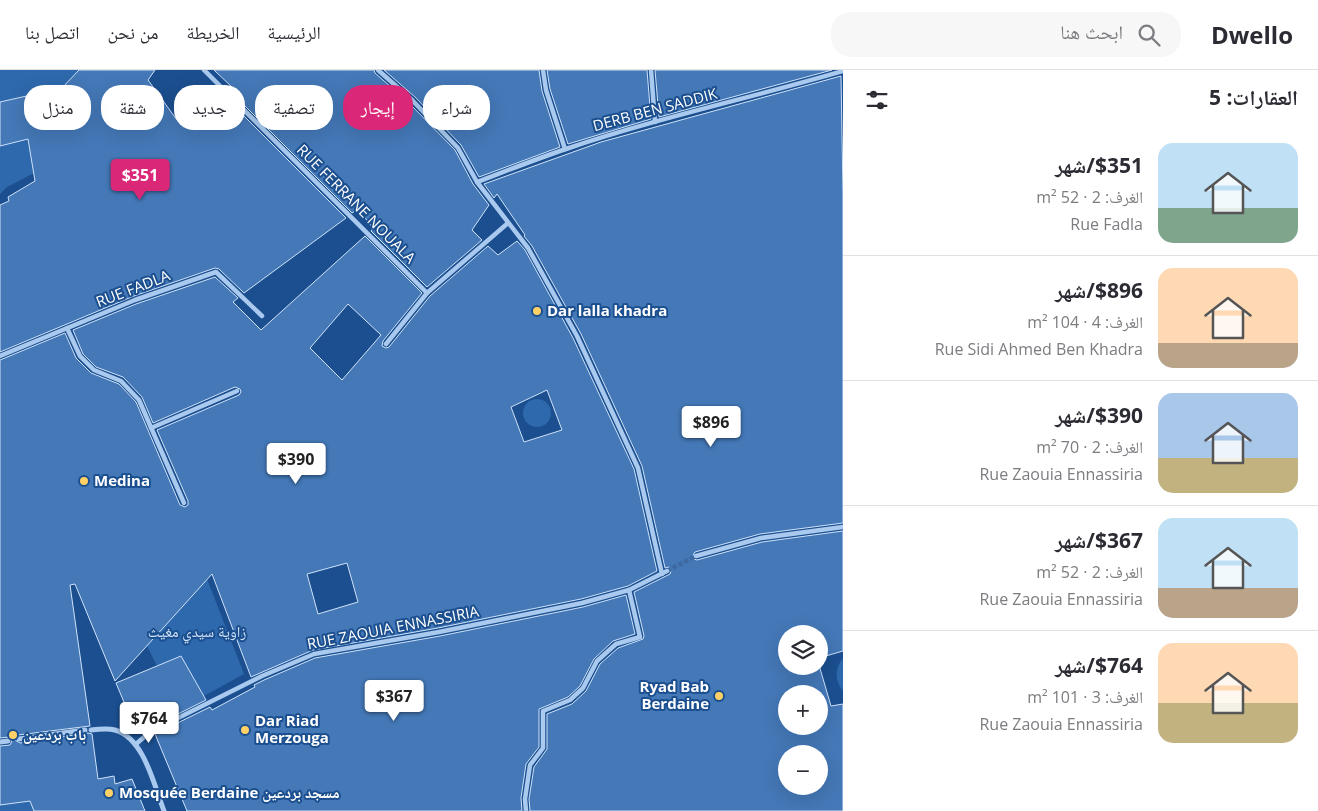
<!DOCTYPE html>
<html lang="ar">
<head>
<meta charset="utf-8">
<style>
  body { margin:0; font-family:"Open Sans","Noto Naskh Arabic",sans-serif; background:#f7f7f7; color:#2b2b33; direction:rtl; height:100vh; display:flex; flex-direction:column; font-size:19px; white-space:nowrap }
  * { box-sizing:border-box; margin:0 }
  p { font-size:16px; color:#7c7c81 }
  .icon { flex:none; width:28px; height:28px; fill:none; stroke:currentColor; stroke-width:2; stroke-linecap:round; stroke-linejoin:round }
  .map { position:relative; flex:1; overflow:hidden; direction:ltr }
  .drawer { display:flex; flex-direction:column; background:#fff; width:475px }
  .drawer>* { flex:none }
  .banner { position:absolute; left:15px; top:15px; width:475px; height:45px; direction:rtl; display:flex; gap:10px }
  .controls { position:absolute; left:778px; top:555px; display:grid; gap:10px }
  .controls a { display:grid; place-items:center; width:50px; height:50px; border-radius:50%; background:#fff; box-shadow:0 5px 20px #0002; font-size:25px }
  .price { position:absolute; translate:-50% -42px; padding:0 11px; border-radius:5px; background:#fff; color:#222; font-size:16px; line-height:32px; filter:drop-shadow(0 1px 2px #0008) }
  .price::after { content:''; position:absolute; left:50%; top:30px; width:15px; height:11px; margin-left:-8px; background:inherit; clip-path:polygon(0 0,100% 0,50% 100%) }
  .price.selected { background:#db2777; color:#fff }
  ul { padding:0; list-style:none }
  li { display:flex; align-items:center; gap:15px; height:125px; padding:0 20px }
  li+li { border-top:1px solid #e1e1e2 }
  li span { display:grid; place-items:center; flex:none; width:140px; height:100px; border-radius:15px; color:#555 }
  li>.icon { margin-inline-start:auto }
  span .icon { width:60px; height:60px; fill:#fffc; stroke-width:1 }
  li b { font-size:21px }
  h2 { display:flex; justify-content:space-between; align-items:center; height:60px; padding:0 20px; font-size:21px }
  .tag { padding:0 18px; border-radius:20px; background:#fff; box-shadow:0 5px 20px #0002; font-size:18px; line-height:45px }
  .tag.selected { background:#db2777; color:#fff }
  header { display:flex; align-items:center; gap:30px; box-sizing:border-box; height:70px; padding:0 25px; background:#fff; border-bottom:1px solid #e1e1e2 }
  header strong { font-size:24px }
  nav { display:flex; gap:28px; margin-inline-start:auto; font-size:18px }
  .search { width:350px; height:45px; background:#f7f7f7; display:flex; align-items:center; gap:12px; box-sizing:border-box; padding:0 18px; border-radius:20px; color:#7c7c81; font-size:19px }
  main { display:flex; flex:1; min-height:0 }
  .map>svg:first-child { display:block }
  .green { fill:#2e69ad }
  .building { fill:#4478b7; stroke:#cfe3fa; fill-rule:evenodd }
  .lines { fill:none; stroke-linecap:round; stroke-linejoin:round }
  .pedestrian-tunnel { stroke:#3d69a0; stroke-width:4.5; stroke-dasharray:4.5 2; stroke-linecap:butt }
  .pedestrian { stroke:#a9c9ee; stroke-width:4.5 }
  .minor { stroke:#a9c9ee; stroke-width:5 }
  .poi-dot { fill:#ffd166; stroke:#1b4f8f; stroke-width:2 }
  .labels { text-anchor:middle; stroke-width:4; stroke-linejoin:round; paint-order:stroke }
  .street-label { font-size:15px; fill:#fff; stroke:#1b4f8f }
  .poi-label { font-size:15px; font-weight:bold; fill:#fff; stroke:#1b4f8f; text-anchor:start }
  .park-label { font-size:15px; fill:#cfe3fa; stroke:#1b4f8f }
</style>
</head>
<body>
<header>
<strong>Dwello</strong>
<div class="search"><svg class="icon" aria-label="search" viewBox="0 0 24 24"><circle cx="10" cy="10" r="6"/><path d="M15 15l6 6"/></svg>ابحث هنا</div>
<nav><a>الرئيسية</a><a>الخريطة</a><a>من نحن</a><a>اتصل بنا</a></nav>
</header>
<main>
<section class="drawer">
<h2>العقارات: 5<svg class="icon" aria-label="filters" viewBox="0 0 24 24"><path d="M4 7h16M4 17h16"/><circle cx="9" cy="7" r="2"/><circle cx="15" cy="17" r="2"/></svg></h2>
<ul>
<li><span style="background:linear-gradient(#bfe0f5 65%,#7fa58c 0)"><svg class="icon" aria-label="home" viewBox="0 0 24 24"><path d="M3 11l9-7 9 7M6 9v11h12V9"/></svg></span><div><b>$351/شهر</b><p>الغرف: 2 · 52 m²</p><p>Rue Fadla</p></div></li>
<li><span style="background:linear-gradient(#ffd9b3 75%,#b9a48a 0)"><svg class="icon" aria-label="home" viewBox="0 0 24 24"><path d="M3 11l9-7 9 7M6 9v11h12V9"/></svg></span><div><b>$896/شهر</b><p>الغرف: 4 · 104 m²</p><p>Rue Sidi Ahmed Ben Khadra</p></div></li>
<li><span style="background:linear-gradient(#a9c7e8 65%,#c2b280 0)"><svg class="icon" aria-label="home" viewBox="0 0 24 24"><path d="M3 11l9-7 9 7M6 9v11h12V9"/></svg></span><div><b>$390/شهر</b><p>الغرف: 2 · 70 m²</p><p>Rue Zaouia Ennassiria</p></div></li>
<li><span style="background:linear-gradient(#bfe0f5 70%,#b9a48a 0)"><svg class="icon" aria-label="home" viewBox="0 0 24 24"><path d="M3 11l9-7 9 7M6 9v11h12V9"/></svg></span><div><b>$367/شهر</b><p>الغرف: 2 · 52 m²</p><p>Rue Zaouia Ennassiria</p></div></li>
<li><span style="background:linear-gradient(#ffd9b3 60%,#c2b280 0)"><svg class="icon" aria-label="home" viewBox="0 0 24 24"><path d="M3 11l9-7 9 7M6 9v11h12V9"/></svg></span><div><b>$764/شهر</b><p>الغرف: 3 · 101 m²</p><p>Rue Zaouia Ennassiria</p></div></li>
</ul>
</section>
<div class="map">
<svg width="843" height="741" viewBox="0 0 843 741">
  <rect width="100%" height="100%" fill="#1b4f8f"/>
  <g class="green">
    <path d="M0 0H79L62 18 0 32Z"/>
    <path d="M28 69 34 103 7 117 0 124V76Z"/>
    <circle cx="537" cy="343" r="14"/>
    <path d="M207 509 244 604 204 626 181 586 157 596 147 576Z"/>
    <path d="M843 588V621C834 610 835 598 843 588Z"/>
    <path d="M30 731 34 741H0V735Z"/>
  </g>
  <g class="building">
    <path d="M79 0H155L148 10 177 50 189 39 198 49 225 27 346 148 244 223 219 199 215 198 134 226 0 282V135L9 131 8 127 35 111 28 69 0 76V32L62 18Z"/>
    <path d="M214 0H374L375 3 409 33 455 80 473 114 489 135 472 160 482 170 427 217 371 161 373 158 358 139 352 143 231 22 234 19Z"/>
    <path d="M384 0H539L542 21 560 77 479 107 461 75 415 27Z"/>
    <path d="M547 0H647L651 49 568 74 550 19Z"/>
    <path d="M655 0H832L659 47Z"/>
    <path d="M841 6 843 124V453L760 464 695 482 692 487 694 489 697 490 762 472 843 461V581L819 588V564H786V596L819 595 831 636 843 634V741H530L529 729 534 697 547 679V644L572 634 586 621 600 594 618 578 643 569 644 566 634 522 670 504 671 501 669 497 665 498 642 396 581 264 532 176 524 166 525 165 497 124 494 128 484 114 601 72ZM786 624H819V656H786ZM786 684H819V716H786Z"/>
    <path d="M365 166 422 223 383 271 382 276 386 278 389 277 430 226 488 176 498 185 517 171 525 180 573 268 634 399 657 501 628 516 581 529 438 558 313 580 251 607 212 504 115 611 75 514 70 515 90 656 18 665 15 667V670L20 673 88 663 92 664 98 709 114 706 115 714 132 709 145 741H34L30 731 0 735V676L10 675 12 671 9 667 0 668V290L65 263 76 288 91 303 119 314 136 332 180 435 185 437 188 435V431L157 360 239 325 241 322 240 319 235 317 153 353 142 327 123 307 96 297 83 284 73 260 136 234 215 207 238 228 233 232 261 260ZM348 234 381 265 342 310 310 278ZM547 320 562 360 524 372 511 337ZM347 493 358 532 318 544 307 504Z"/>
    <path d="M626 525 635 564 613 571 594 589 580 616 568 627 539 639V677L526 694 521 728 522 741H187L155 664 210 637 212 640 255 617 254 615 264 610 315 588 440 566 583 537Z"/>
    <path d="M181 586 206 630 152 657 149 650 134 656 116 613Z"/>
  </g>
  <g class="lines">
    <path class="pedestrian-tunnel" d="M667 501 696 486"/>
    <g class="pedestrian">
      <path d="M204 0 427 223"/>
      <path d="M378 0 412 30 458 78 477 112 528 178 577 266 638 398 662 504"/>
      <path d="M543 0 546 20 565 79"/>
      <path d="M651 0 655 52"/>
      <path d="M477 112C506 101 536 89 566 79 657 48 751 28 843 1"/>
      <path d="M67 258 80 286 94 300 121 311 139 330 184 433"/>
      <path d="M386 274 427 223 508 153"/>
      <path d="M0 286 135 230 216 202 262 246"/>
      <path d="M151 358 237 321"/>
      <path d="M696 486 761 468 843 457"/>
      <path d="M136 674 150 662 262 606 314 584 439 562 582 533 629 520 667 501"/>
      <path d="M526 741 525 729 530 695 543 678V641L570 630 583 618 597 591 616 574 640 567 629 520"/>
    </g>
    <g class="minor">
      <path d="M91 660C99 659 107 658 115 660 144 668 154 715 164 741"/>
      <path d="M19 669 85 660"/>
      <path d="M0 672 8 671"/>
    </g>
  </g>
  <g class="poi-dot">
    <circle cx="537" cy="241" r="5"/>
    <circle cx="84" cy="411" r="5"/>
    <circle cx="719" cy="626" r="5"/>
    <circle cx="245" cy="660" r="5"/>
    <circle cx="13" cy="665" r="5"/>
    <circle cx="109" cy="723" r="5"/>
  </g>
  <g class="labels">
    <g class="street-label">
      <text transform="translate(655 40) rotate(-15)" y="5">DERB BEN SADDIK</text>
      <text transform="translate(356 134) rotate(45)" y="5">RUE FERRANE NOUALA</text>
      <text transform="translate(133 219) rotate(-21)" y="5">RUE FADLA</text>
      <text transform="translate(393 558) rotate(-11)" y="5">RUE ZAOUIA ENNASSIRIA</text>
    </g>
    <g class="poi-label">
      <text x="547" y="246">Dar lalla khadra</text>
      <text x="94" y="416">Medina</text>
      <text x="709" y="622" text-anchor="end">Ryad Bab<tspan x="709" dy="17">Berdaine</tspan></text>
      <text x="255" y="656">Dar Riad<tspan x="255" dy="17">Merzouga</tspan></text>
      <text x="23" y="670">باب بردعين</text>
      <text x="119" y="728">Mosquée Berdaine مسجد بردعين</text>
    </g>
    <g class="park-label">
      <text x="197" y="567">زاوية سيدي مغيث</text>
    </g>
  </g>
</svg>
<div class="controls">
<a><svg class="icon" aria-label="layers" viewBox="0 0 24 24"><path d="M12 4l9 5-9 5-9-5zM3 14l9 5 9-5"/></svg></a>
<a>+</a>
<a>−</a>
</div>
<b class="price selected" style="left:140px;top:131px">$351</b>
<b class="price" style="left:711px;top:378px">$896</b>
<b class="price" style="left:296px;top:415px">$390</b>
<b class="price" style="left:394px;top:652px">$367</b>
<b class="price" style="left:149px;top:674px">$764</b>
<div class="banner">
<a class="tag">شراء</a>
<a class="tag selected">إيجار</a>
<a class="tag">تصفية</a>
<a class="tag">جديد</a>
<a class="tag">شقة</a>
<a class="tag">منزل</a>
</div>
</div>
</main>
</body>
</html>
